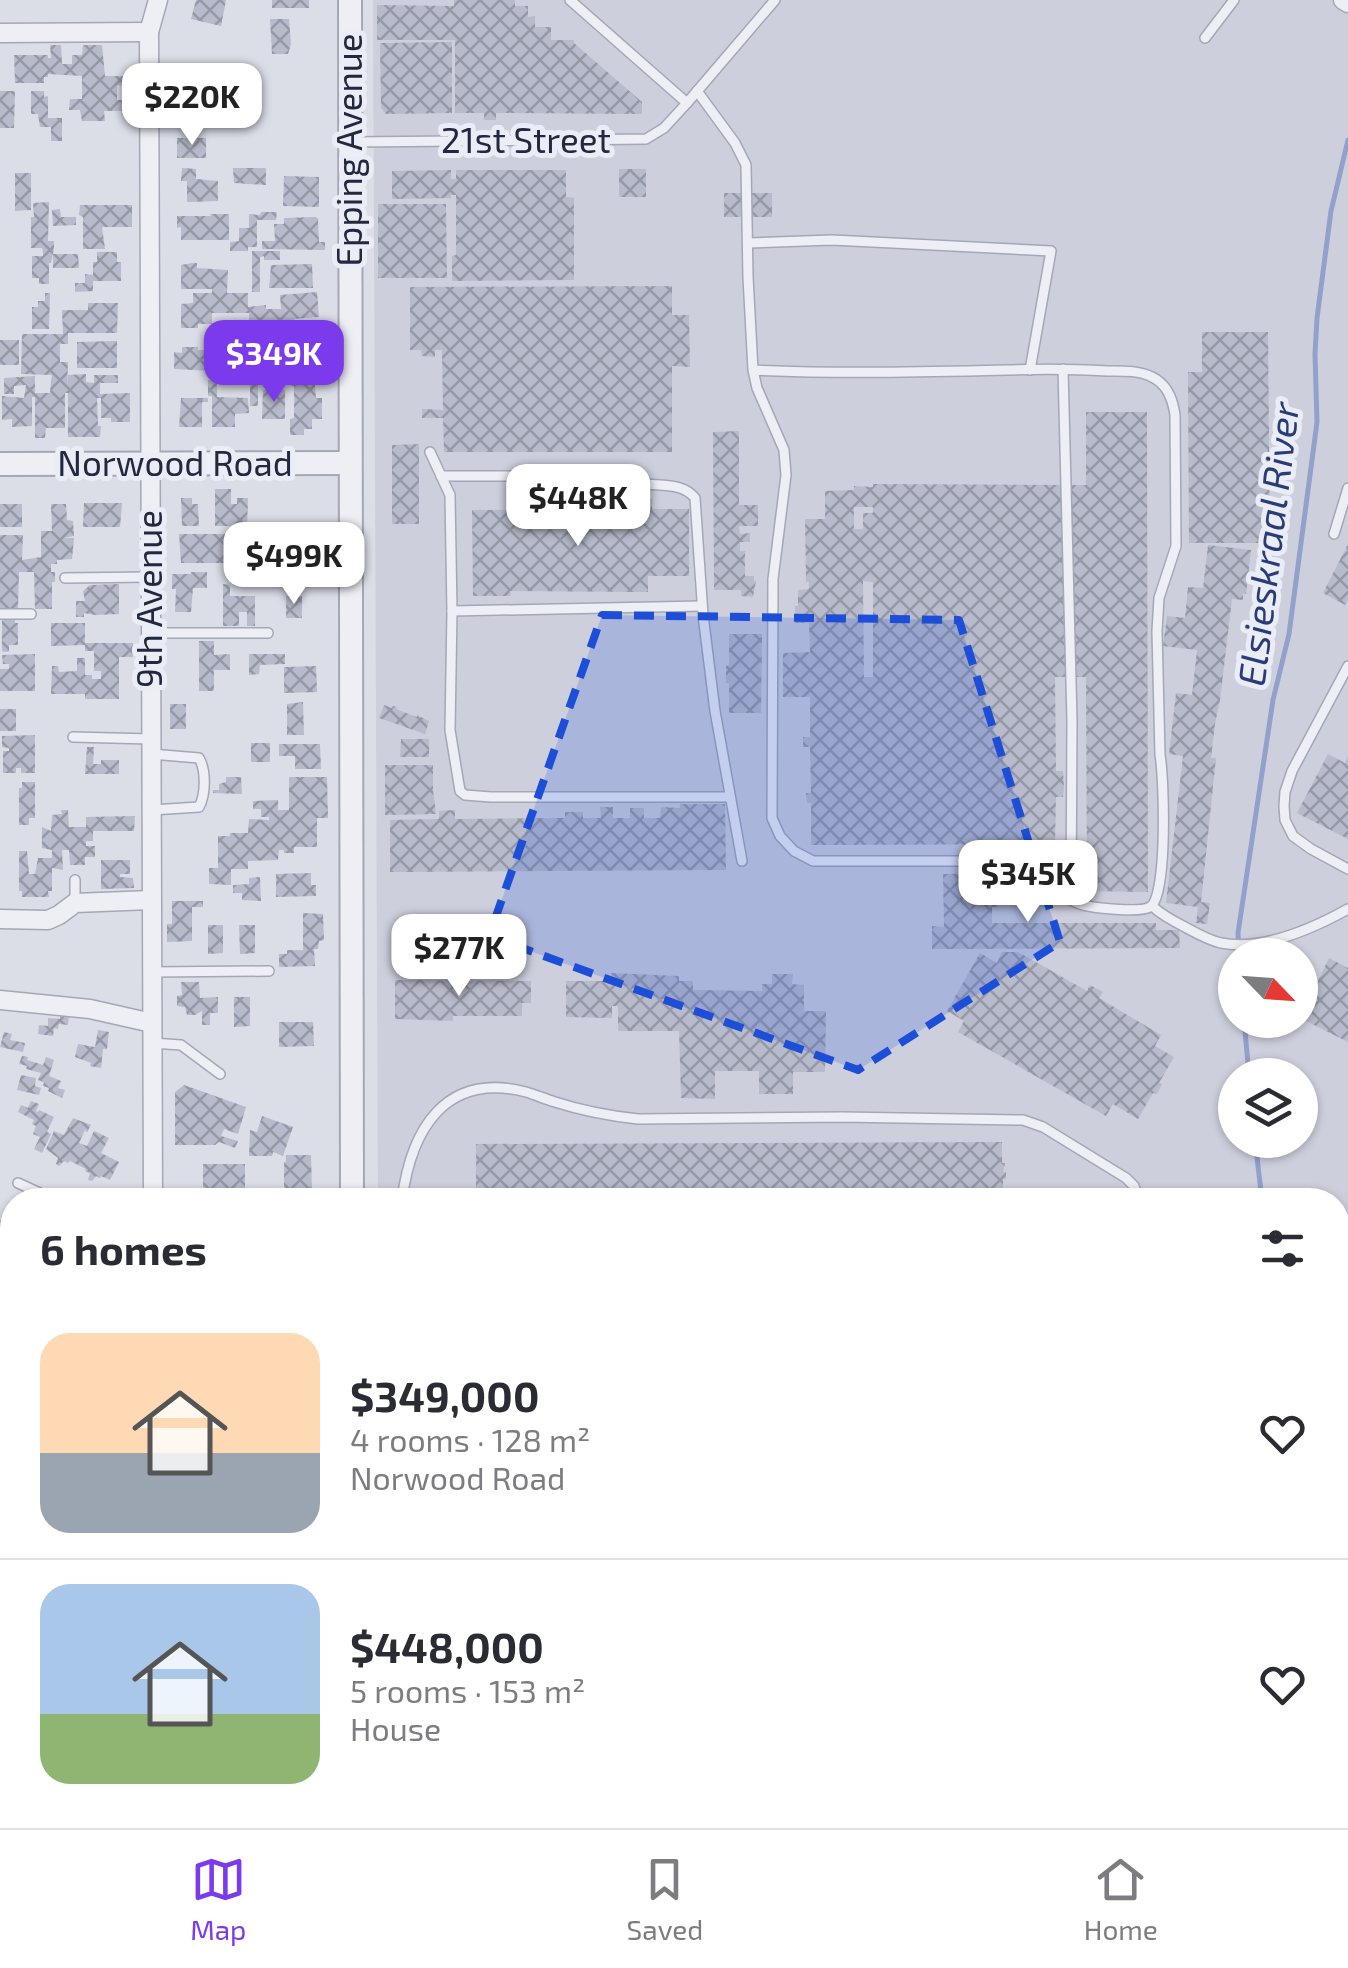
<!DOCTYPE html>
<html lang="en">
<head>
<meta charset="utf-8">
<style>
  body { margin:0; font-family:"Exo 2",sans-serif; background:#f7f7f7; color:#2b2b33; height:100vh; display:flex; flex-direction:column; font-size:38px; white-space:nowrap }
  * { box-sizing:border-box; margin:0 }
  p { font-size:32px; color:#7c7c81 }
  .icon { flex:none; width:55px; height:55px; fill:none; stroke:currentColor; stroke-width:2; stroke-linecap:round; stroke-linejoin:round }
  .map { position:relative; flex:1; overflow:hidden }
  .side { position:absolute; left:0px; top:1188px; width:1350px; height:642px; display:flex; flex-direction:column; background:#fff; border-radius:40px 40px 0 0; box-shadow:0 2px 8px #0004 }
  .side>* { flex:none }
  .needle { width:65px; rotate:115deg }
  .fabs { position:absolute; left:1218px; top:938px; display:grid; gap:20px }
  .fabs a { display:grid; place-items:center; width:100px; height:100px; border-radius:50%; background:#fff; box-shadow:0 2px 8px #0004; font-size:50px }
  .price { position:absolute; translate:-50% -85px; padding:0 22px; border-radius:20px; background:#fff; color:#222; font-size:32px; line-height:65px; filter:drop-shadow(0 2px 5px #0008) }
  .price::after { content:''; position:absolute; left:50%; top:60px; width:30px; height:22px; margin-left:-15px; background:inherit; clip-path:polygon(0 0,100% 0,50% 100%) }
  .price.on { background:#7c3aed; color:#fff }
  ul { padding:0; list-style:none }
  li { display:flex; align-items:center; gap:30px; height:250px; padding:0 40px }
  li+li { border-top:2px solid #e1e1e2 }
  li span { display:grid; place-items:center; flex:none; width:280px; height:200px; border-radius:30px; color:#555 }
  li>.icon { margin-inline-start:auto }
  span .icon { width:120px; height:120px; fill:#fffc; stroke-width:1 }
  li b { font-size:42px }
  h2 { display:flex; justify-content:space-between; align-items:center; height:120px; padding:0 40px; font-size:42px }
  .menu { display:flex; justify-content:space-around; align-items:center; height:140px; border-top:2px solid #e1e1e2; background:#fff; font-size:28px; color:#7c7c81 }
  .menu a { display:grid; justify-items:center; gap:5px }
  .menu .on { color:#7c3aed }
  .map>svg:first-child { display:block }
  .built { fill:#cdcfdd; fill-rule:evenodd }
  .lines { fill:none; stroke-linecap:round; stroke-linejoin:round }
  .stream { stroke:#91a1cc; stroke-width:5 }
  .building { fill:url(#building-cross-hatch); fill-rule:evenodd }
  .service-casing { stroke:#a4a7b5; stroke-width:12 }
  .minor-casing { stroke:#a4a7b5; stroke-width:21 }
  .tertiary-casing { stroke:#a4a7b5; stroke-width:26 }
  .service { stroke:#eeeff5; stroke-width:9 }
  .minor { stroke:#eeeff5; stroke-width:18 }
  .tertiary { stroke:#eeeff5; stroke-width:22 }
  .marked { fill:#1d4ed8; fill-opacity:0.2; stroke:#1d4ed8; stroke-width:8; stroke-dasharray:20 12; stroke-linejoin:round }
  .labels { text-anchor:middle; stroke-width:10; stroke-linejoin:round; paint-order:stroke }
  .street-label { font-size:35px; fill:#23283f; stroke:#eaedf5 }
  .water-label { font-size:38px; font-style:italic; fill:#2a3c77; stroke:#eaedf5 }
</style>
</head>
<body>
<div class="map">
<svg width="1348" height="1828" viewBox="0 0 1348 1828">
  <defs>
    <pattern id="building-cross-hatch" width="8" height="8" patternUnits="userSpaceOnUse" patternTransform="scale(2.5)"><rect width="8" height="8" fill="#b8bbcb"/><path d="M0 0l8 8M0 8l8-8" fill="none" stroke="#9598a6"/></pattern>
  </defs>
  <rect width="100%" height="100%" fill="#dbdde7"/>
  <g class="built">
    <path d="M373 0H1348V1828H380V1818H1338V1200H378ZM1235 955H1300V1020H1235ZM1235 1075H1300V1140H1235Z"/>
    <path d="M0 1478H12V1818H324V1828H0Z"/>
  </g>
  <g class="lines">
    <g class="stream">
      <path d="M1239 955 1238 933 1273 700 1289 634 1317 422 1315 354 1317 318 1331 211 1348 140"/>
      <path d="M1244 1020 1249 1075"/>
      <path d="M1255 1140 1262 1200"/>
      <path d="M1337 1828V1818"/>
    </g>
  </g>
  <g class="building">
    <path d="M196 0H226L221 26 191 19Z"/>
    <rect x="272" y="0" width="37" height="8"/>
    <path d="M454 0H515V6H528V17L535 16V27H551V40H574V43L642 102V114L496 113V120H484V113H455V40H377V5L454 6Z"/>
    <path d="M270 19H289L291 44 288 54H272Z"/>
    <path d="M452 42V113L386 114 381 108 380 43Z"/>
    <path d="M50 45H61L62 64H72V55H82L83 45H102L105 76H123L122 86 117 85V100H132L131 111H104L105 121H82L80 110H69L70 99H82V76L48 74V77H44V83H15L14 55H48V58H51Z"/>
    <path d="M0 91H15L14 128H0Z"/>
    <path d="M31 91H44V97L48 96V118H62V141H51V127H40L38 114H31Z"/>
    <path d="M180 92H196L197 99 217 100V121H198L197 128H188L187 101H180Z"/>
    <rect x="177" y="138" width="29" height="20"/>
    <path d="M182 168 196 169V179L218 181V201L187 202V181H181Z"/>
    <path d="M233 168H266V185L234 183Z"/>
    <rect x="619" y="169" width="27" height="28"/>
    <path d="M451 170V179H456V170H566V197L574 198V280L452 281V256L456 255V195H451V198L392 199V171Z"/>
    <path d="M15 173H31V210L15 211Z"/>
    <path d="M284 176 319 177V207L283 206Z"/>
    <rect x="724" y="193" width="48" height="24"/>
    <path d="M49 202 48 241H54V249L51 263H49V284H39V278H32V256H43V252L42 248H31V217H34L33 203Z"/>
    <path d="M378 204H446L447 278H378Z"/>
    <path d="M80 205H132V227H102L105 249H83V217L79 215Z"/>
    <path d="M60 209 61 217H76V225L53 226 52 210Z"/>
    <path d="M261 212H277L276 220H257V247H248V251H230V242L239 241V228H249V214L260 215Z"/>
    <path d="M210 214H229V240H181V227L177 228V216H211Z"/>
    <path d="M315 217 318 219 319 242H325V250L262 249V241H275L274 224H284V218Z"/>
    <path d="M252 251H280V260H264V256L260 257V292H252Z"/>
    <path d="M97 252H117V262H121V281H93V291L75 292V283H85V274L93 275V262H97Z"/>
    <path d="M53 254H78L79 268H53Z"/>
    <path d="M192 263H197V268L228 270 227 293H248V307L266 305V309H281L280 295 317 292 319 317 294 319V325L284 326V334H313V368L296 369V373L268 372V345H249V313H212V324H198V328H181V304L193 303V293H212V289H181V265Z"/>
    <path d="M312 264 313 288H269L271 265Z"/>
    <path d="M672 286V315H689L690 367 672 366V452H444L443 418H422V409L443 410 442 350H435V357L422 356 421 350H410V287Z"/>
    <path d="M45 293H50L49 329H32V307H38V301H45Z"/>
    <path d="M88 303H118L117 333H68V344H60V362H68L67 387 68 375 86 374V382L94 383V375H118V383H100V394L130 393V422H111V418H101V398H97L98 426H101L100 437H68V393H65V428H46L45 438H35V397H32V426L12 427V419L2 420V396L24 398 26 385 14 386V394H4V378L35 376V393H50L51 381 52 375 21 374 22 334H63L62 310H88Z"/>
    <path d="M1202 332H1268L1270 543H1189L1188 372H1202Z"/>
    <rect x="0" y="340" width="19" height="25"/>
    <path d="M117 341V368H77V342Z"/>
    <path d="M248 346V374H239V383H231V374H226V355H237V347Z"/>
    <path d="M182 347H198V350H212V371L174 369V352L182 353Z"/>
    <rect x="250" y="374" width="8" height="32"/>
    <path d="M290 374H314L316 398H322V419H312V429H304V435H290V419L294 418V386H291Z"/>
    <path d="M208 380H217V397L248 398 249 413 235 414V427H212V396H208Z"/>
    <path d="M263 390H285V419H262Z"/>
    <path d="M181 398H208V402H202V427H179Z"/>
    <path d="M1086 412H1147L1148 892 1087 891 1086 677H1055L1056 771H1063L1064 787 1063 797H1056L1055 844 811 845V803H807L806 793H811L810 747H803V737H810V697H783V653L810 652 809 623H795V606H798V590L809 589V582H806L805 519H825V491L854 490V486L873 487V484L1086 485ZM854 507H873V513H863V529H854ZM863 581 873 582V677H864Z"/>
    <path d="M739 431V505H758V526H739L740 534 750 533V542H740V551H745V576H754V581H756L753 597 741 596V590H714L713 432Z"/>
    <path d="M419 444V524H392V445Z"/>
    <path d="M215 489H231V504H237V498H248L247 531 313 530 314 566 248 567V571L236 570 235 544H238V530L231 531V526H215Z"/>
    <path d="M181 498H192V504H198L199 526H182Z"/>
    <path d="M641 498 652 499V509H689V576H648V592L510 591 511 596H473L472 510 624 509V500Z"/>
    <path d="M84 503H122L120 527H83Z"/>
    <rect x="0" y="504" width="22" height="23"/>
    <path d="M51 504H66L67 520 73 521 74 536 64 538H74L72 559 57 560V564H51V572H55V582H52V609H35L34 572H19L18 608H0V535H23L22 560 41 557V531H52Z"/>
    <path d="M179 534H232V563H181Z"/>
    <path d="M1348 544V600L1345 605 1323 593Z"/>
    <path d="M1208 545 1251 550 1246 594 1243 593V600L1232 599 1220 700 1215 724 1211 758H1216L1201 902 1210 903 1207 924 1196 923 1198 907 1166 903 1183 756 1169 754 1176 693 1192 695 1197 650 1163 646 1167 616 1185 618 1188 587 1203 588Z"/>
    <path d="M191 572H207V588H193L191 612H175L176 589H172V574H191Z"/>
    <path d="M119 584V614L95 615 84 613V617H76V601H85L83 591 90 585Z"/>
    <path d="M223 584 230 585V596H255V626H247V612H239V626H223Z"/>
    <rect x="286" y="596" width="16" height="22"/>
    <path d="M2 618H15V623H18V645H9V651L5 652 2 651Z"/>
    <path d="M51 623H85V643H133V657H119V699H85V694H51L52 666H58L59 672 77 671V658H85V675H92V679H101V671H94V651H85V645L51 646Z"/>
    <path d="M729 634H762L761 713H729V683H726V666L729 665Z"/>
    <path d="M199 641H214V655L230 654V670H214V691H199Z"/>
    <path d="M35 654V691H0V669H9V664H3L2 655Z"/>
    <path d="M249 654H285V664L260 665 259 674 249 675Z"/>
    <path d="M316 666 317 692 284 693V667Z"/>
    <path d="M303 702 304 735H287V704Z"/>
    <rect x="170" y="704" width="16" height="25"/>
    <path d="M384 705 392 708 393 706 397 707 396 709 417 717V715L429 721 425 734 379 718Z"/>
    <rect x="0" y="709" width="16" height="22"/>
    <path d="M35 735V773H21V768H16V773H3V751H9V748L2 747V736Z"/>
    <path d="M401 739H429V757H400Z"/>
    <rect x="251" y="743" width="19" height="19"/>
    <path d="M279 744H320L321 769H295V756H279Z"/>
    <path d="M87 747H94L93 764H101V760H119V774H85Z"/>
    <path d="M1328 754 1345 763 1348 756V839L1297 813Z"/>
    <path d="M385 765H433V790L436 814 385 815Z"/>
    <path d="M226 777H241L242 794 213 793V790H219V784L226 782Z"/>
    <path d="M289 777H327L328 818H317V847H294V853H284V850H279L278 860 248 861V869H231V885L209 884V868H218V836H230V833H248L249 819 269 820V817H261V809H253V801L278 800V810H289Z"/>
    <path d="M22 782H35V818H29V825H19V788H22Z"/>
    <path d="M680 804H725L726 870 390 872V820L439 819V811L455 810V819L565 818V812H583V818H601L600 807H613V818H630V808H644V818H660L661 807 680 808Z"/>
    <path d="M61 810H68L69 827H86V817L135 816 134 831H93V841H86V846H95V857H85V865H70L69 850H62L63 870 52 868V891H48L49 897H22V891H19V851H27L29 874H35L38 858H52V850L42 848V827L51 831 52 815 62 814Z"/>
    <path d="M101 860H130V874H120V877L133 878 134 888 101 889Z"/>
    <path d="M311 873V885H316V896L276 897V874Z"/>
    <path d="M992 873V876H997L998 907H992V923H1156V930H1179L1180 948 932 949V926L944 927 943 874Z"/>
    <path d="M260 877 261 901 242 900V893H233V885L249 884V878Z"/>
    <path d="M172 901H203V907H192V941L167 942V924H172Z"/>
    <path d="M303 913 323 914 324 940 319 941 318 949H314L315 966 279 967V954H287V950H303Z"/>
    <path d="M208 925H223V953L208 954Z"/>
    <path d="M239 925H255V953L240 954Z"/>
    <path d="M1002 952H1018L1087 991 1090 985 1103 992 1099 998 1161 1035 1155 1046 1174 1057 1159 1083 1162 1084 1157 1094 1153 1093 1138 1119 1113 1104 1106 1116 958 1032 964 1021 947 1011 980 953 997 963Z"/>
    <path d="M1329 958 1348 968V1042L1300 1018Z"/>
    <path d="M611 973 679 976V981H693V990L762 991V984H772V974H793L792 984 804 985V1011H826L825 1072H793V1094H759V1071H715V1099L681 1098 679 1031H618V1006H612V1018L566 1017V981H611Z"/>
    <path d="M395 980 531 981V1003H522V1016H453V1021L395 1019Z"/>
    <path d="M181 982H199L200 998 218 997V1013H210V1025H202V1011L195 1015H187L185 1007 177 1006V996L182 995Z"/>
    <path d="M234 997H250V1026L234 1027Z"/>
    <path d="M60 1015 69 1016 68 1025 59 1024 58 1029 54 1028 53 1036 38 1034 39 1025 48 1026V1018L60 1019Z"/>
    <path d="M279 1022H313L314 1046 279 1047Z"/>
    <path d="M98 1030 109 1032 107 1049H103L101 1068 90 1066 91 1063 75 1057 78 1044 95 1047Z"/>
    <path d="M4 1032 12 1034 10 1040 25 1043 23 1052 0 1047Z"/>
    <path d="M22 1056 28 1057 27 1060 43 1065 46 1057 54 1060 49 1076 61 1081 58 1088 65 1090 62 1098 48 1091 49 1088 43 1086 44 1082 38 1080 41 1073 26 1069 27 1066 19 1064Z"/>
    <path d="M21 1075 36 1078 35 1086 41 1088 39 1095 17 1090Z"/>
    <path d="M184 1085 246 1107 238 1134 224 1129 221 1136 238 1141 235 1148 219 1142 215 1145H175V1092Z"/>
    <path d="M31 1101 39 1104 36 1111 38 1112 39 1110 54 1117 47 1132 51 1134 42 1153 34 1149 40 1137 33 1134 36 1126 32 1124 34 1120 18 1112 21 1105 28 1108Z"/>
    <path d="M262 1116 293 1127 283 1156 273 1152 272 1156H249L250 1130 257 1132Z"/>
    <path d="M73 1118 91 1125 87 1132 85 1130 79 1143 87 1146 94 1131 109 1138 101 1153 119 1162 110 1180 101 1176 100 1178 96 1176 92 1181 88 1180 90 1173 85 1171 86 1169 70 1161 68 1163 64 1161 59 1166 56 1164 58 1158 46 1149 54 1131 64 1135Z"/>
    <path d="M1002 1142V1163H1005L1003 1172H1006V1179H1003V1194L1100 1193V1200H476V1144Z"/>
    <path d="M286 1155H311L312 1194 284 1193V1162H286Z"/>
    <rect x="203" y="1164" width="42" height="36"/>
    <path d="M3 1215 12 1220V1239L10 1238 4 1250 0 1248 3 1237 0 1235V1221Z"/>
    <path d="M0 1253 12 1258V1279L7 1293 9 1294 12 1286V1302L6 1299 0 1314Z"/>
    <path d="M0 1381 12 1384 11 1412 12 1413V1424L6 1421 0 1432V1409L4 1406 0 1404Z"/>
    <rect x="200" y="1818" width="31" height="10"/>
    <rect x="413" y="1818" width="34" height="10"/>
    <rect x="465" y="1818" width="425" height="10"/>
    <rect x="911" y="1818" width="289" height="10"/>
    <rect x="1213" y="1818" width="75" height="10"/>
  </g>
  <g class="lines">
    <defs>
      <g id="service">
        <path d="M570 0 687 103"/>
        <path d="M1205 38 1234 0"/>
        <path d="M697 91 735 143 746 165 748 277 753 370 757 388 784 450 786 475 773 579 772 818 780 836 794 851 813 861H989C1024 867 1048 893 1080 904 1091 908 1140 913 1150 907 1168 897 1164 776 1160 755L1157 631 1159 598 1176 546 1175 415C1173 400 1167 384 1152 377 1139 370 1121 371 1107 371 1073 369 1040 369 1007 370 923 372 837 374 753 370"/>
        <path d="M353 142 646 139 664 128 687 103 775 0"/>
        <path d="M748 243 832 240 1051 251 1030 370"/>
        <path d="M1063 369 1072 721 1071 900"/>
        <path d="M430 452 450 495 452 611 450 730 460 791 465 795 491 797H730"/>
        <path d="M441 476H511L660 485C674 486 686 487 695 498L703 615 715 711 742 861"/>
        <path d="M1334 534 1348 488"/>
        <path d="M65 578 150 577"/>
        <path d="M452 611 702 606"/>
        <path d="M0 614H31"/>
        <path d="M151 633H268"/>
        <path d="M1348 666 1292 771 1285 792 1284 806 1285 820 1293 836 1311 849 1348 869"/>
        <path d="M73 737 151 739"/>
        <path d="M151 754 199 758C206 770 206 794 199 807L152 810"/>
        <path d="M75 903V880"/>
        <path d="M1152 906C1162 915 1173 921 1185 927 1196 933 1208 940 1221 943 1263 951 1312 929 1348 909"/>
        <path d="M152 972 269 971"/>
        <path d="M152 1043 181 1045 220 1074"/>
        <path d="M18 1183 55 1200"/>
        <path d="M402 1200C411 1130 445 1071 526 1092 536 1095 545 1099 555 1102 583 1111 610 1116 638 1119L842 1117 1023 1120 1043 1127 1126 1178 1134 1186 1139 1200"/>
        <path d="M1338 1282 1348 1241"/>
        <path d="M1338 1337 1348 1411"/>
        <path d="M406 1818 407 1828"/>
        <path d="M1208 1818 1209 1828"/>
        <path d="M899 1828V1818"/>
      </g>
      <g id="minor">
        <path d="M1343 0 1348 3"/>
        <path d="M0 33 149 32"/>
        <path d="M0 919 48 920 59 915 75 903 151 900"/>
        <path d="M0 1000 90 1009 152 1023"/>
        <path d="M153 1200 149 32 158 0"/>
        <path d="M0 1341 12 1347"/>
        <path d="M0 1462H12"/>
      </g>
      <g id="tertiary">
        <path d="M350 0 352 1200"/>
        <path d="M0 464 350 463"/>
        <path d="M356 1818V1828"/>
      </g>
    </defs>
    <use href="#service" class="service-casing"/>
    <use href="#minor" class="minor-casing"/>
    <use href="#tertiary" class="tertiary-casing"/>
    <use href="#service" class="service"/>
    <use href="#minor" class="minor"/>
    <use href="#tertiary" class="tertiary"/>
  </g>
  <path class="marked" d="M602 615 959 620 1060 942 858 1070 489 936Z"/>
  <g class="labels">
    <g class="street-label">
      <text x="526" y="153">21st Street</text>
      <text transform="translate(350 150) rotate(-90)" y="12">Epping Avenue</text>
      <text x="175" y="476">Norwood Road</text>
      <text transform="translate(150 599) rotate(-90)" y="12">9th Avenue</text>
    </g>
    <g class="water-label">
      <text transform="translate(1269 544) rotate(-83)" y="13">Elsieskraal River</text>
    </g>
  </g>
</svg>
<div class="fabs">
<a><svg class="needle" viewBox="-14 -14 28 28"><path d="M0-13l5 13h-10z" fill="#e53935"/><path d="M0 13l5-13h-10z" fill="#7c7c81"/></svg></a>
<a><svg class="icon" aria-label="layers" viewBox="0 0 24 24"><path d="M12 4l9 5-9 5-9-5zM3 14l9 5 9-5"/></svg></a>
</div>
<b class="price" style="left:192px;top:148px">$220K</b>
<b class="price on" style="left:274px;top:405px">$349K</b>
<b class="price" style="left:578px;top:549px">$448K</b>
<b class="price" style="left:294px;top:607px">$499K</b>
<b class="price" style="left:1028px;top:925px">$345K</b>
<b class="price" style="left:459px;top:999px">$277K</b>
<section class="side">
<h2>6 homes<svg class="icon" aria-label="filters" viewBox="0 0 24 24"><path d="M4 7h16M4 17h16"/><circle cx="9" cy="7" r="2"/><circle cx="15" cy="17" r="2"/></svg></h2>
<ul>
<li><span style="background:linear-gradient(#ffd9b3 60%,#9aa5b1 0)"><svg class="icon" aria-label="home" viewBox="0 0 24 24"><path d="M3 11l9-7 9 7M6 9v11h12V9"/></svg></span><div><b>$349,000</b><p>4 rooms · 128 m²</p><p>Norwood Road</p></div><svg class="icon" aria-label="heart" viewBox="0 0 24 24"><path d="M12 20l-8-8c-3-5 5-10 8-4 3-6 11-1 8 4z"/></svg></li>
<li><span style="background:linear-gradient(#a9c7e8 65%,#8fb573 0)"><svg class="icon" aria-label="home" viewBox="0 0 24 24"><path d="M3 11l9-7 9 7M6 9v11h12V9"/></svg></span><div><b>$448,000</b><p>5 rooms · 153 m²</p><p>House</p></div><svg class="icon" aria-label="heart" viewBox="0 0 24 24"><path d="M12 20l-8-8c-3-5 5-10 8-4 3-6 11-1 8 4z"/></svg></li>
</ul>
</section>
</div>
<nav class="menu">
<a class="on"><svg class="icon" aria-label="map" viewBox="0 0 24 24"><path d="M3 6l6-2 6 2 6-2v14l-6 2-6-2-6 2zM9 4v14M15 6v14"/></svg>Map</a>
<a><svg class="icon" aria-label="saved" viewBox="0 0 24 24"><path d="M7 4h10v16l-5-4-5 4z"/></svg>Saved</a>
<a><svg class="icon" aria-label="home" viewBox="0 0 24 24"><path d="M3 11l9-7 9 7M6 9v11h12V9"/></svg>Home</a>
</nav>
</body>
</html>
